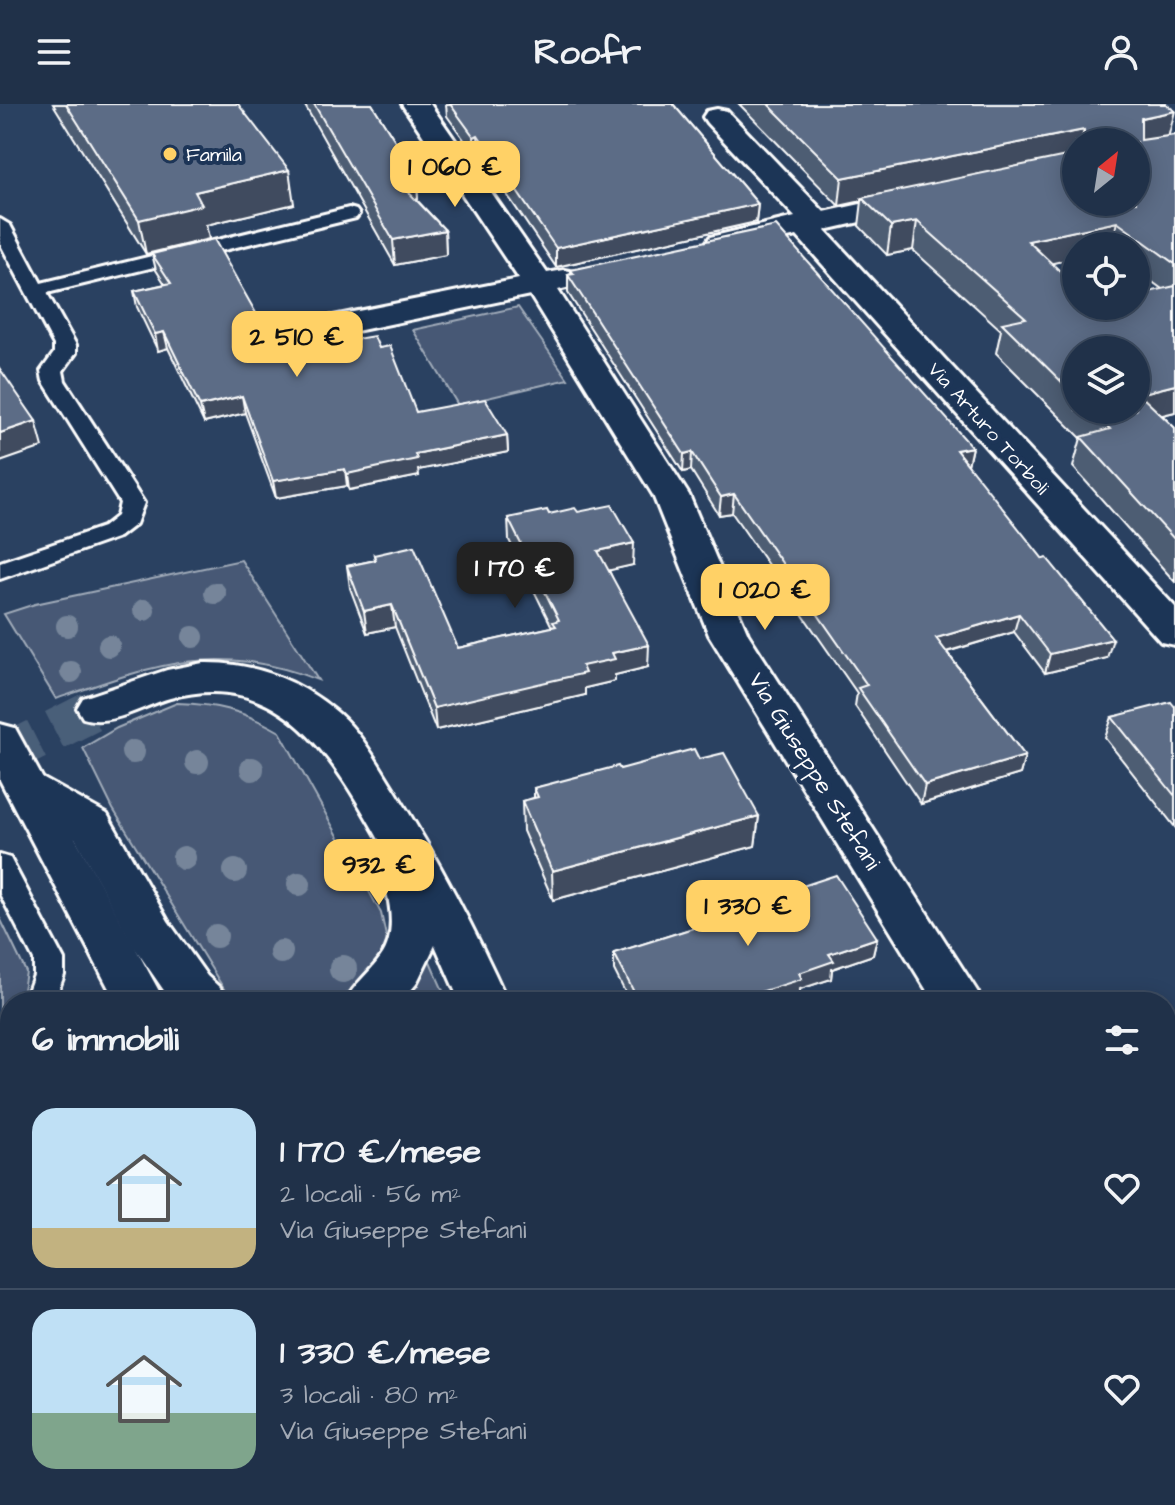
<!DOCTYPE html>
<html lang="it">
<head>
<meta charset="utf-8">
<style>
  body { margin:0; font-family:"Architects Daughter",sans-serif; background:#283950; color:#f1f3f6; height:100vh; display:flex; flex-direction:column; font-size:30px; white-space:nowrap }
  * { box-sizing:border-box; margin:0 }
  p { font-size:26px; color:#a2a9b4 }
  .icon { flex:none; width:44px; height:44px; fill:none; stroke:currentColor; stroke-width:2; stroke-linecap:round; stroke-linejoin:round }
  .map { position:relative; flex:1; overflow:hidden }
  .details { position:absolute; left:0px; top:888px; width:1176px; height:514px; display:flex; flex-direction:column; background:#203149; border-radius:32px 32px 0 0; box-shadow:0 4px 20px #0003,0 0 0 2px #3d4c61 }
  .details>* { flex:none }
  .needle { width:52px; rotate:30deg }
  .controls { position:absolute; left:1062px; top:24px; display:grid; gap:16px }
  .controls a { display:grid; place-items:center; width:88px; height:88px; border-radius:50%; background:#203149; box-shadow:0 4px 20px #0003,0 0 0 2px #3d4c61; font-size:40px }
  .price { position:absolute; translate:-50% -68px; padding:0 18px; border-radius:16px; background:#ffd166; color:#111; font-size:26px; line-height:52px; filter:drop-shadow(0 2px 4px #0008) }
  .price::after { content:''; position:absolute; left:50%; top:48px; width:24px; height:18px; margin-left:-12px; background:inherit; clip-path:polygon(0 0,100% 0,50% 100%) }
  .price.active { background:#222; color:#fff }
  ul { padding:0; list-style:none }
  li { display:flex; align-items:center; gap:24px; height:200px; padding:0 32px }
  li+li { border-top:2px solid #3d4c61 }
  li span { display:grid; place-items:center; flex:none; width:224px; height:160px; border-radius:24px; color:#555 }
  li>.icon { margin-inline-start:auto }
  span .icon { width:96px; height:96px; fill:#fffc; stroke-width:1 }
  li b { font-size:34px }
  h2 { display:flex; justify-content:space-between; align-items:center; height:96px; padding:0 32px; font-size:34px }
  header { display:flex; justify-content:space-between; align-items:center; height:104px; padding:0 32px; background:#203149; font-size:36px; font-weight:800 }
  .map>svg:first-child { display:block }
  .green { fill:#465975; stroke:#a2acba; stroke-width:2 }
  .lines { fill:none; stroke-linecap:round; stroke-linejoin:round }
  .street-tunnel { stroke:#4a5e79; stroke-width:41; stroke-dasharray:41 20; stroke-linecap:butt }
  .lane-casing { stroke:#fff; stroke-width:6 }
  .street-casing { stroke:#fff; stroke-width:6 }
  .primary-casing { stroke:#fff; stroke-width:6 }
  .lane { fill:#1d3557; fill-rule:evenodd }
  .street { fill:#1d3557; fill-rule:evenodd }
  .primary { fill:#1d3557; fill-rule:evenodd }
  .tree { fill:#76859a }
  .wall { fill:#4e5d73; stroke:#fff; stroke-width:2; fill-rule:evenodd }
  .shaded-wall { fill:#404c5e; stroke:#fff; stroke-width:2 }
  .building { fill:#5b6c86; stroke:#fff; stroke-width:2 }
  .poi-dot { fill:#ffd166; stroke:#1d3557; stroke-width:3 }
  .labels { text-anchor:middle; stroke-width:8; stroke-linejoin:round; paint-order:stroke }
  .far-poi-label { font-size:20px; fill:#fff; stroke:#1d3557; text-anchor:start }
  .far-street-label { font-size:20px; fill:#fff; stroke:#1d3557 }
  .street-label { font-size:24px; fill:#fff; stroke:#1d3557 }
</style>
</head>
<body>
<header><svg class="icon" aria-label="menu" viewBox="0 0 24 24"><path d="M4 6h16M4 12h16M4 18h16"/></svg>Roofr<svg class="icon" aria-label="person" viewBox="0 0 24 24"><circle cx="12" cy="8" r="4"/><path d="M4 21q1-7 8-7t8 7"/></svg></header>
<div class="map">
<svg width="1175" height="1401" viewBox="0 0 1175 1401">
  <rect width="100%" height="100%" fill="#2a4161"/>
  <filter id="ink" filterUnits="userSpaceOnUse"><feTurbulence type="fractalNoise" baseFrequency=".0125" numOctaves="2"/><feDisplacementMap in="SourceGraphic" scale="16" xChannelSelector="R" yChannelSelector="G"/><feConvolveMatrix kernelMatrix="1 2 1 2 8 2 1 2 1" color-interpolation-filters="sRGB"/></filter>
  <g filter="url(#ink)">
    <g class="green">
      <path d="M518 203 568 275 458 301 413 226Z"/>
      <path d="M241 456 318 576C215 537 154 561 56 595L4 510 35 500Z"/>
      <path d="M177 599C217 600 244 607 280 628L381 809 388 841 376 865 351 887 332 898H232L113 705 83 644 117 624Z"/>
      <path d="M0 814 26 868 21 898H10V929L0 942Z"/>
      <path d="M425 846 448 898H401L412 889Z"/>
      <path d="M0 1391 47 1400 56 1392H286L290 1401H0Z"/>
      <path d="M468 1392H660L664 1401H473Z"/>
    </g>
    <g class="lines">
      <path class="street-tunnel" d="M0 654 98 604"/>
      <defs>
        <g id="lane">
          <path d="M349 104 356 106 359 110 356 114 47 189 76 241V249L63 267 65 277 144 399 136 420 119 433 0 475V458L103 423 117 412 120 399 43 277 41 267 54 249V241L0 139V115L10 121 41 179Z"/>
          <path d="M0 751 10 754 64 856V871L54 898H24L34 871V856L0 790Z"/>
          <path d="M10 969V1000L0 1004V973Z"/>
          <path d="M10 1296V1337L0 1342V1300Z"/>
          <path d="M311 1392H352L355 1401H314Z"/>
        </g>
        <g id="street">
          <path d="M402 0H430L547 169 564 166 575 168 580 175 575 182 558 186 689 391 748 530 984 898H934L709 531 653 391 530 191 308 237 296 234 292 227 296 220 308 217 519 175Z"/>
          <path d="M717 5 727 7 824 108 920 87 930 90 935 96 930 102 825 126 1175 503V541L1161 538 797 132 721 148 710 145 706 139 710 133 795 113 707 19 703 13 707 7Z"/>
          <path d="M203 559C253 558 300 576 338 609 363 631 378 660 396 688 438 755 475 825 508 898H460L435 841 416 880 401 898H345C354 880 369 870 381 853 400 827 387 787 380 759L386 748C338 663 286 562 170 594 142 602 112 623 83 614L77 604 83 594 167 566Z"/>
          <path d="M27 669 42 674 107 710 168 817 207 872 220 884 227 898H172L134 843 75 734 12 696 5 685 12 674Z"/>
          <path d="M1166 1197 1175 1201V1265L1166 1262Z"/>
          <path d="M666 1392H727L730 1401H669Z"/>
        </g>
        <g id="primary">
          <path d="M0 620 15 624 165 898H116L0 676Z"/>
          <path d="M376 1392H438L441 1401H379Z"/>
        </g>
      </defs>
      <use href="#lane" class="lane-casing"/>
      <use href="#street" class="street-casing"/>
      <use href="#primary" class="primary-casing"/>
      <use href="#lane" class="lane"/>
      <use href="#street" class="street"/>
      <use href="#primary" class="primary"/>
    </g>
    <g class="tree">
      <circle cx="215" cy="489" r="11"/>
      <circle cx="144" cy="506" r="11"/>
      <circle cx="67" cy="522" r="11"/>
      <circle cx="193" cy="533" r="11"/>
      <circle cx="109" cy="542" r="11"/>
      <circle cx="71" cy="568" r="11"/>
      <circle cx="133" cy="648" r="12"/>
      <circle cx="197" cy="658" r="12"/>
      <circle cx="252" cy="665" r="12"/>
      <circle cx="184" cy="754" r="12"/>
      <circle cx="235" cy="767" r="12"/>
      <circle cx="299" cy="780" r="12"/>
      <circle cx="216" cy="832" r="12"/>
      <circle cx="281" cy="848" r="12"/>
      <circle cx="343" cy="865" r="14"/>
    </g>
    <g class="wall">
      <path d="M53 0H238L294 100 206 121 209 135 146 150Z"/>
      <path d="M304 0H372L416 70 418 95H416L445 126 446 151 395 161Z"/>
      <path d="M446 0H673L758 100 756 118 556 163 479 49 475 51 447 12Z"/>
      <path d="M739 0H1166L1168 32 1175 31V308L1162 311 1175 324V478L1073 363 1081 334 996 249 1001 226 913 146 887 151 859 122 862 97 839 102ZM1076 38H1136L1076 98ZM1076 142H1136V166L1162 185 1136 202H1076L1052 159 1076 154ZM1076 246 1136 306H1076Z"/>
      <path d="M152 150 278 248 379 244 416 308 507 331 508 348 418 366 419 372 349 386 347 382 276 394 245 309 204 319 168 244 158 247 137 203 134 187 165 180 156 166Z"/>
      <path d="M571 166 972 343 968 361 1107 554 1045 569 1014 528 947 548 1025 652 1020 670 921 700 855 602 857 589 732 409 719 411 691 366 683 368 568 189V171L571 170Z"/>
      <path d="M578 408 633 461 609 466 648 563 615 571V577L585 584V591L436 626 395 523 367 529 350 484 347 462 375 456 374 451 458 544 552 523 509 436 508 414 549 410Z"/>
      <path d="M1175 603V723L1105 634 1112 613Z"/>
      <path d="M699 655 759 712 755 742 553 796 523 727 522 697 534 694V684L620 665Z"/>
      <path d="M757 797 877 834 873 851 832 865 831 875 800 885 799 892 780 898H630L614 866V849L756 804Z"/>
      <path d="M1175 954V1054L1166 1041V957Z"/>
      <path d="M1025 1392H1160L1156 1399 1151 1401H1030Z"/>
    </g>
    <g class="shaded-wall">
      <path d="M1175 7 1168 34 1136 42 1141 14Z"/>
      <path d="M1084 26 1081 38H1076V54L862 94V97L839 102 842 74Z"/>
      <path d="M478 31 479 49 475 51 474 33Z"/>
      <path d="M289 66 294 100 206 121 209 135 146 150 139 116 195 88Z"/>
      <path d="M416 70 418 95 398 98 395 74Z"/>
      <path d="M758 100 756 118 556 163V144Z"/>
      <path d="M917 117 913 146 887 151 891 122Z"/>
      <path d="M1117 118 1111 142H1076V154L1022 166 1028 137Z"/>
      <path d="M445 126 446 151 395 161 393 136Z"/>
      <path d="M164 228 168 244 158 247 155 230Z"/>
      <path d="M1175 281V308L1130 319 1139 290Z"/>
      <path d="M242 292 245 309 204 319 200 302Z"/>
      <path d="M36 317 43 343 0 358V329Z"/>
      <path d="M507 331 508 348 418 366 419 372 349 386 347 370 415 350Z"/>
      <path d="M972 343 968 361 956 346Z"/>
      <path d="M692 348 691 366 683 368 684 350Z"/>
      <path d="M345 365 347 382 276 394 273 377Z"/>
      <path d="M734 390 732 409 719 411 721 393Z"/>
      <path d="M634 439 633 461 598 469V447Z"/>
      <path d="M392 501 395 523 367 529 364 507Z"/>
      <path d="M1019 510 1014 528 932 552 936 534Z"/>
      <path d="M1113 535 1107 554 1045 569 1050 550Z"/>
      <path d="M649 541 648 563 615 571V577L585 584V591L436 626 434 604 582 562 612 549Z"/>
      <path d="M1025 652 1020 670 921 700 925 681Z"/>
      <path d="M759 712 755 742 553 796 552 767Z"/>
      <path d="M877 834 873 851 832 865 831 875 800 885 799 892 780 898H728L799 869 829 850Z"/>
      <path d="M1139 1392H1160L1156 1399 1151 1401H1119Z"/>
    </g>
    <g class="building">
      <path d="M66 0H238L289 66 195 88 202 101 139 116Z"/>
      <path d="M314 0H372L416 70 395 74 445 126 393 136Z"/>
      <path d="M450 0H673L758 100 556 144 478 31 474 33Z"/>
      <path d="M768 0H1166L1175 7 1141 14V36L1175 31V160L1117 118 1028 137 1076 182V202H1136V191L1175 182V281L1139 290 1175 324V436L1081 333 1110 325 1090 306H1136V246H1076V292L1002 219 1026 214 917 117 891 122 862 94 1076 50V98H1136V38H1084V26L842 74Z"/>
      <path d="M776 122 972 343 956 346 1043 455 1047 454 1113 535 1050 550 1019 510 936 534 1025 652 925 681 858 584 867 581 734 390 721 393 692 348 684 350 568 171 574 170 571 166Z"/>
      <path d="M214 135 278 248 374 232 379 244 390 242 416 308 485 295 507 331 415 350 417 355 347 370 345 365 273 377 242 292 200 302 164 228 155 230 134 187 171 179 152 150Z"/>
      <path d="M0 265 36 317 0 329Z"/>
      <path d="M612 401 634 439 598 447 649 541 612 549 615 555 582 562 585 569 434 604 392 501 364 507 347 462 376 456 374 451 414 442 458 544 556 522 553 518 559 516 508 414 547 406 549 410 575 404 578 408Z"/>
      <path d="M1171 598 1175 603V692L1112 613Z"/>
      <path d="M694 645 699 655 724 649 759 712 552 767 522 697 538 693 534 684 618 662 620 665Z"/>
      <path d="M836 771 877 834 829 850 834 857 799 869 802 875 728 898H639L614 849 760 803 757 797Z"/>
      <path d="M1175 954V1014L1166 1000V957Z"/>
      <path d="M1166 1369 1171 1377 1166 1379Z"/>
      <path d="M1049 1392H1139L1119 1401H1055Z"/>
    </g>
  </g>
  <circle class="poi-dot" cx="170" cy="50" r="8"/>
  <g class="labels">
    <g class="far-poi-label">
      <text x="186" y="57">Famila</text>
    </g>
    <g class="far-street-label">
      <text transform="translate(989 324) rotate(48)" y="7">Via Arturo Torboli</text>
    </g>
    <g class="street-label">
      <text transform="translate(815 667) rotate(58)" y="8">Via Giuseppe Stefani</text>
    </g>
  </g>
</svg>
<div class="controls">
<a><svg class="needle" viewBox="-14 -14 28 28"><path d="M0-13l5 13h-10z" fill="#e53935"/><path d="M0 13l5-13h-10z" fill="#a2a9b4"/></svg></a>
<a><svg class="icon" aria-label="locate" viewBox="0 0 24 24"><circle cx="12" cy="12" r="6"/><path d="M12 2v4M12 18v4M2 12h4M18 12h4"/></svg></a>
<a><svg class="icon" aria-label="layers" viewBox="0 0 24 24"><path d="M12 4l9 5-9 5-9-5zM3 14l9 5 9-5"/></svg></a>
</div>
<b class="price" style="left:455px;top:105px">1 060 €</b>
<b class="price" style="left:297px;top:275px">2 510 €</b>
<b class="price active" style="left:515px;top:506px">1 170 €</b>
<b class="price" style="left:765px;top:528px">1 020 €</b>
<b class="price" style="left:379px;top:803px">932 €</b>
<b class="price" style="left:748px;top:844px">1 330 €</b>
<section class="details">
<h2>6 immobili<svg class="icon" aria-label="filters" viewBox="0 0 24 24"><path d="M4 7h16M4 17h16"/><circle cx="9" cy="7" r="2"/><circle cx="15" cy="17" r="2"/></svg></h2>
<ul>
<li><span style="background:linear-gradient(#bfe0f5 75%,#c2b280 0)"><svg class="icon" aria-label="home" viewBox="0 0 24 24"><path d="M3 11l9-7 9 7M6 9v11h12V9"/></svg></span><div><b>1 170 €/mese</b><p>2 locali · 56 m²</p><p>Via Giuseppe Stefani</p></div><svg class="icon" aria-label="heart" viewBox="0 0 24 24"><path d="M12 20l-8-8c-3-5 5-10 8-4 3-6 11-1 8 4z"/></svg></li>
<li><span style="background:linear-gradient(#bfe0f5 65%,#7fa58c 0)"><svg class="icon" aria-label="home" viewBox="0 0 24 24"><path d="M3 11l9-7 9 7M6 9v11h12V9"/></svg></span><div><b>1 330 €/mese</b><p>3 locali · 80 m²</p><p>Via Giuseppe Stefani</p></div><svg class="icon" aria-label="heart" viewBox="0 0 24 24"><path d="M12 20l-8-8c-3-5 5-10 8-4 3-6 11-1 8 4z"/></svg></li>
</ul>
</section>
</div>
</body>
</html>
